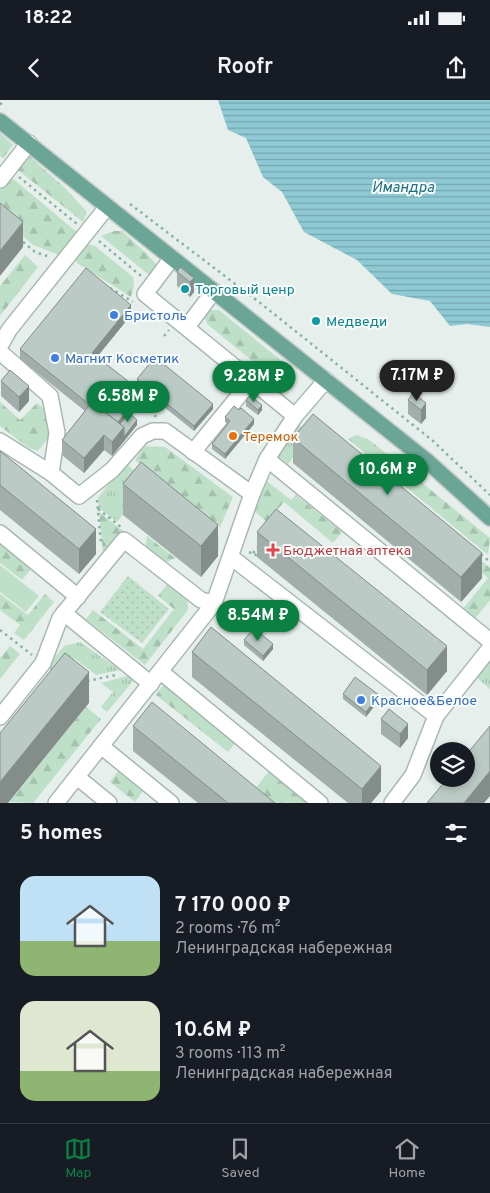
<!DOCTYPE html>
<html lang="en">
<head>
<meta charset="utf-8">
<style>
  body { margin:0; font-family:Overpass,sans-serif; background:#242831; color:#f1f3f6; height:100vh; display:flex; flex-direction:column; font-size:19px; white-space:nowrap }
  * { box-sizing:border-box; margin:0 }
  p { font-size:16px; color:#9ea1a6 }
  .icon { flex:none; width:28px; height:28px; fill:none; stroke:currentColor; stroke-width:2; stroke-linecap:round; stroke-linejoin:round }
  .map { position:relative; height:703px; overflow:hidden }
  .panel { display:flex; flex-direction:column; background:#171b24; flex:1 }
  .panel>* { flex:none }
  .tools { position:absolute; left:430px; top:642px; display:grid; gap:10px }
  .tools a { display:grid; place-items:center; width:45px; height:45px; border-radius:50%; background:#171b24; box-shadow:0 2px 8px #0003; font-size:25px }
  .price { position:absolute; translate:-50% -42px; padding:0 11px; border-radius:18px; background:#0b8043; color:#fff; font-size:16px; line-height:32px; filter:drop-shadow(0 1px 2px #0008) }
  .price::after { content:''; position:absolute; left:50%; top:30px; width:15px; height:11px; margin-left:-8px; background:inherit; clip-path:polygon(0 0,100% 0,50% 100%) }
  .price.active { background:#222; color:#fff }
  ul { padding:0; list-style:none }
  li { display:flex; align-items:center; gap:15px; height:125px; padding:0 20px }
  li span { display:grid; place-items:center; flex:none; width:140px; height:100px; border-radius:15px; color:#555 }
  li>.icon { margin-inline-start:auto }
  span .icon { width:60px; height:60px; fill:#fffc; stroke-width:1 }
  li b { font-size:21px }
  h2 { display:flex; justify-content:space-between; align-items:center; height:60px; padding:0 20px; font-size:21px }
  .status { display:flex; justify-content:space-between; align-items:center; height:35px; padding:0 25px; background:#171b24; direction:ltr }
  .status svg { height:14px; fill:currentColor }
  header { display:flex; justify-content:space-between; align-items:center; height:65px; padding:0 20px; background:#171b24; font-size:22px; font-weight:600 }
  .tabs { display:flex; justify-content:space-around; align-items:center; height:70px; border-top:1px solid #363941; background:#171b24; font-size:14px; color:#9ea1a6 }
  .tabs a { display:grid; justify-items:center; gap:2px }
  .tabs .active { color:#0b8043 }
  .map>svg:first-child { display:block }
  .grass { fill:url(#grass-tufts) }
  .forest { fill:url(#forest-firs) }
  .park { fill:url(#park-dots) }
  .garden { fill:#bfe0c8 }
  .water { fill:url(#water-rules) }
  .lines { fill:none; stroke-linecap:round; stroke-linejoin:round }
  .minor-casing { stroke:#a8b8b2; stroke-width:18 }
  .major-casing { stroke:#c2cac8; stroke-width:18 }
  .path { stroke:#86b3a5; stroke-width:2.5; stroke-dasharray:2.5 4; stroke-linecap:butt }
  .minor { stroke:#fff; stroke-width:15 }
  .major { stroke:#6aa596; stroke-width:15 }
  .wall { fill:#a1aea9 }
  .shaded-wall { fill:#838d89 }
  .building { fill:#bbcac4; stroke:#838d89 }
  .culture-dot { fill:#0f9aa8; stroke:#f7fbf9; stroke-width:2 }
  .shop-dot { fill:#3f7fe0; stroke:#f7fbf9; stroke-width:2 }
  .food-dot { fill:#e8710a; stroke:#f7fbf9; stroke-width:2 }
  .health-dot { fill:#e0444e; stroke:#f7fbf9; stroke-width:2 }
  .labels { text-anchor:middle; stroke-width:4; stroke-linejoin:round; paint-order:stroke }
  .culture-label { font-size:14px; fill:#0d838f; stroke:#f7fbf9; text-anchor:start }
  .shop-label { font-size:14px; fill:#366cbe; stroke:#f7fbf9; text-anchor:start }
  .food-label { font-size:14px; fill:#c56008; stroke:#f7fbf9; text-anchor:start }
  .health-label { font-size:14px; fill:#be3a42; stroke:#f7fbf9; text-anchor:start }
  .water-label { font-size:15px; font-style:italic; fill:#1c6f80; stroke:#f7fbf9 }
</style>
</head>
<body>
<div class="status"><b>18:22</b><svg viewBox="0 0 49 12"><path d="M0 12V9h3v3zM5 12V6h3v6zM10 12V3h3v9zM15 12V0h3v12zM26 1h20v11H26zM47 4h2v5h-2z"/></svg></div>
<header><svg class="icon" aria-label="back" viewBox="0 0 24 24"><path d="M15 5l-7 7 7 7"/></svg>Roofr<svg class="icon" aria-label="share" viewBox="0 0 24 24"><path d="M12 15V3M7 8l5-5 5 5M5 13v7h14v-7"/></svg></header>
<div class="map">
<svg width="490" height="703" viewBox="0 0 490 703">
  <defs>
    <pattern id="grass-tufts" width="24" height="20" patternUnits="userSpaceOnUse" patternTransform="scale(1.25)"><rect width="24" height="20" fill="#bfe0c8"/><path d="M3 7l-1-3M5 7V3M7 7l1-3M15 17l-1-3M17 17v-4M19 17l1-3" fill="none" stroke="#a4c1ad"/></pattern>
    <pattern id="forest-firs" width="22" height="20" patternUnits="userSpaceOnUse" patternTransform="scale(1.25)"><rect width="22" height="20" fill="#bfe0c8"/><path d="M5 1l3.5 6h-7zM16 11l3.5 6h-7z" fill="#a4c1ad"/></pattern>
    <pattern id="park-dots" width="8" height="8" patternUnits="userSpaceOnUse" patternTransform="scale(1.25)"><rect width="8" height="8" fill="#bfe0c8"/><path d="M2 2h.1M6 6h.1" fill="none" stroke="#a4c1ad" stroke-width="1.8" stroke-linecap="round"/></pattern>
    <pattern id="water-rules" width="6" height="5" patternUnits="userSpaceOnUse" patternTransform="scale(1.25)"><rect width="6" height="5" fill="#8ec9d4"/><path d="M0 2.5h6" fill="none" stroke="#74a5ad"/></pattern>
  </defs>
  <rect width="100%" height="100%" fill="#e6efeb"/>
  <g class="grass">
    <path d="M299 325 312 335 288 364 277 355Z"/>
    <path d="M125 363 219 438 218 455 141 392 117 422 99 408 98 398Z"/>
    <path d="M80 542 120 570 96 575 75 559 59 577 47 567 64 546Z"/>
    <path d="M490 560V589L476 577Z"/>
    <path d="M127 576 134 580 107 612 101 607 113 592 101 583Z"/>
  </g>
  <g class="forest">
    <path d="M0 33 13 45 3 58 0 56Z"/>
    <path d="M28 55 65 88 87 112 83 122 18 70Z"/>
    <path d="M11 77 79 134 59 155 33 145 0 116V90Z"/>
    <path d="M114 131H122L148 155 160 169 154 179 101 136Z"/>
    <path d="M83 143 95 146 133 177 134 185 131 197 77 163 74 155Z"/>
    <path d="M25 155 38 167 0 216V186Z"/>
    <path d="M210 210H219L294 271 287 273 266 272 207 224 203 213Z"/>
    <path d="M0 302 20 320 37 303 47 311 49 337 38 351 29 348 0 326Z"/>
    <path d="M356 335 368 339 490 438 488 455 348 339Z"/>
    <path d="M341 345 490 468V500L474 520 462 510 488 478 336 352Z"/>
    <path d="M144 346 165 347 233 397 220 427 135 360Z"/>
    <path d="M263 378 291 400 296 395 342 432 333 443 284 402 267 422 253 410Z"/>
    <path d="M99 412 127 434 107 456 103 453Z"/>
    <path d="M147 436 175 458 163 464 145 450Z"/>
    <path d="M0 441 33 467 22 480 0 463Z"/>
    <path d="M168 483 187 498 188 510 145 565 86 519 93 510 143 549 174 509 158 496Z"/>
    <path d="M0 494 28 515 45 494 54 502 24 540 14 533 20 525 0 510Z"/>
    <path d="M10 546 20 554 0 579V558Z"/>
    <path d="M164 584 236 642 228 652 156 595Z"/>
    <path d="M86 607 101 619 33 703 9 702Z"/>
    <path d="M118 671 143 691 135 702 110 682Z"/>
    <path d="M269 671 310 703H247L255 689Z"/>
  </g>
  <path class="park" d="M128 476 169 509 142 543 100 512Z"/>
  <path class="garden" d="M0 465 39 496 26 512 0 492Z"/>
  <path class="water" d="M218 0H490V227L467 224 450 226 430 201 392 194 357 160 304 132 282 92 263 77 246 38 228 30Z"/>
  <g class="lines">
    <defs>
      <g id="minor">
        <path d="M0 80 29 43"/>
        <path d="M172 158 145 194 295 316"/>
        <path d="M187 227 214 191"/>
        <path d="M0 246 9 230 107 107"/>
        <path d="M0 252 50 296 57 333 51 373"/>
        <path d="M0 341 51 373 79 396 112 370 142 336 153 331H165L252 394"/>
        <path d="M193 352 252 280"/>
        <path d="M267 359 490 541"/>
        <path d="M0 433 78 497"/>
        <path d="M231 457 436 616"/>
        <path d="M64 513 124 440 201 500 214 503"/>
        <path d="M161 572 320 703"/>
        <path d="M0 617 43 563 60 518 64 513 151 584"/>
        <path d="M101 646 171 703"/>
        <path d="M77 677 109 703"/>
        <path d="M56 703 214 503 252 394 267 359 295 316 326 280"/>
        <path d="M392 703 413 675 436 616 490 548"/>
      </g>
      <path id="major" d="M0 21 427 361 490 418"/>
    </defs>
    <use href="#minor" class="minor-casing"/>
    <use href="#major" class="major-casing"/>
    <g class="path">
      <path d="M0 3 5 7"/>
      <path d="M19 77 77 124"/>
      <path d="M130 104 259 202 433 341 490 395"/>
      <path d="M99 141 141 176"/>
      <path d="M23 142 35 152 50 157"/>
      <path d="M110 188 133 202"/>
      <path d="M145 221 150 215"/>
      <path d="M164 236 169 230"/>
      <path d="M284 288 295 275"/>
      <path d="M144 299 156 317"/>
      <path d="M97 400 101 444"/>
      <path d="M98 409 121 427"/>
      <path d="M249 453 252 452 256 455 258 453"/>
      <path d="M253 453 258 447"/>
      <path d="M481 454 490 462"/>
      <path d="M0 530 32 555"/>
      <path d="M87 581 116 575"/>
    </g>
    <use href="#minor" class="minor"/>
    <use href="#major" class="major"/>
  </g>
  <g class="wall">
    <path d="M177 172 194 178V192L190 197 177 186Z"/>
    <path d="M131 215 97 257 142 303 131 315 137 325 112 356 104 350 84 373 62 355V340L85 311 20 259V249Z"/>
    <path d="M137 279 213 309 194 331 137 285Z"/>
    <path d="M1 281 29 301 19 312 1 296Z"/>
    <path d="M413 293 426 318 421 324 408 314V300Z"/>
    <path d="M246 300 262 310 258 315 246 306Z"/>
    <path d="M225 317 254 324 225 359 212 349V344L228 324 225 322Z"/>
    <path d="M293 338 482 478 461 502 293 363Z"/>
    <path d="M0 351 96 454 79 474 0 410Z"/>
    <path d="M123 384 218 456 201 477 123 415Z"/>
    <path d="M257 432 447 571 427 595 257 457Z"/>
    <path d="M244 540 273 549 263 561 244 545Z"/>
    <path d="M192 552 381 691 371 703H348L192 577Z"/>
    <path d="M343 594 379 600 366 617 343 599Z"/>
    <path d="M381 619 408 638 400 648 381 634Z"/>
    <path d="M133 626 275 703H198L133 651Z"/>
  </g>
  <g class="shaded-wall">
    <path d="M23 122V147L0 176V151Z"/>
    <path d="M194 178V192L190 197V182Z"/>
    <path d="M131 205V215L92 263V253Z"/>
    <path d="M29 286V301L19 312V297Z"/>
    <path d="M142 292V303L118 332 115 325Z"/>
    <path d="M426 303V318L421 324V310Z"/>
    <path d="M213 304V309L194 331V326Z"/>
    <path d="M262 305V310L258 315V310Z"/>
    <path d="M254 319V324L225 359V354Z"/>
    <path d="M137 320V325L112 356V342L124 327Z"/>
    <path d="M104 335V350L84 373V358Z"/>
    <path d="M218 425V456L201 477V446Z"/>
    <path d="M96 429V454L79 474V449Z"/>
    <path d="M482 453V478L461 502V477Z"/>
    <path d="M273 544V549L263 561V556Z"/>
    <path d="M447 546V571L427 595V570Z"/>
    <path d="M89 572V603L8 703H0V682Z"/>
    <path d="M379 595V600L366 617V612Z"/>
    <path d="M408 624V638L400 648V634Z"/>
    <path d="M381 666V691L371 703H362V689Z"/>
    <path d="M490 671V696L484 703H464Z"/>
  </g>
  <g class="building">
    <path d="M0 103 23 122 0 151Z"/>
    <path d="M180 167 194 178 190 182 177 172Z"/>
    <path d="M86 168 131 205 92 253 142 292 118 322 92 302 90 305 20 249Z"/>
    <path d="M155 257 213 304 194 326 137 279Z"/>
    <path d="M10 270 29 286 19 297 1 281Z"/>
    <path d="M413 293 426 303 421 310 408 300Z"/>
    <path d="M250 296 262 305 258 310 246 300Z"/>
    <path d="M92 302 124 327 112 342 104 335 84 358 62 340Z"/>
    <path d="M234 306 239 310 241 308 254 319 225 354 212 344 230 321 225 317Z"/>
    <path d="M129 313 137 320 124 337V327L120 324Z"/>
    <path d="M313 314 482 453 461 477 293 338Z"/>
    <path d="M0 351 96 429 79 449 0 385Z"/>
    <path d="M141 362 218 425 201 446 123 384Z"/>
    <path d="M276 409 447 546 427 570 257 432Z"/>
    <path d="M211 527 381 666 362 689 192 552Z"/>
    <path d="M254 528 273 544 263 556 244 540Z"/>
    <path d="M65 553 89 572 0 682V633Z"/>
    <path d="M355 577 379 595 366 612 343 594Z"/>
    <path d="M152 602 275 703H228L133 626Z"/>
    <path d="M389 609 408 624 400 634 381 619Z"/>
    <path d="M490 626V671L464 703H427L447 679H466V655Z"/>
  </g>
  <g class="culture-dot">
    <circle cx="185" cy="189" r="5"/>
    <circle cx="316" cy="221" r="5"/>
  </g>
  <g class="shop-dot">
    <circle cx="114" cy="215" r="5"/>
    <circle cx="55" cy="258" r="5"/>
    <circle cx="361" cy="600" r="5"/>
  </g>
  <circle class="food-dot" cx="233" cy="336" r="5"/>
  <path class="health-dot" d="M270.5 442.5h5v5h5v5h-5v5h-5v-5h-5v-5h5z"/>
  <g class="labels">
    <g class="culture-label">
      <text x="195" y="194">Торговый ценр</text>
      <text x="326" y="226">Медведи</text>
    </g>
    <g class="shop-label">
      <text x="124" y="220">Бристоль</text>
      <text x="65" y="263">Магнит Косметик</text>
      <text x="371" y="605">Красное&amp;Белое</text>
    </g>
    <g class="food-label">
      <text x="243" y="341">Теремок</text>
    </g>
    <g class="health-label">
      <text x="283" y="455">Бюджетная аптека</text>
    </g>
    <g class="water-label">
      <text x="403" y="92">Имандра</text>
    </g>
  </g>
</svg>
<div class="tools">
<a><svg class="icon" aria-label="layers" viewBox="0 0 24 24"><path d="M12 4l9 5-9 5-9-5zM3 14l9 5 9-5"/></svg></a>
</div>
<b class="price active" style="left:417px;top:302px">7.17M ₽</b>
<b class="price" style="left:254px;top:303px">9.28M ₽</b>
<b class="price" style="left:128px;top:323px">6.58M ₽</b>
<b class="price" style="left:388px;top:396px">10.6M ₽</b>
<b class="price" style="left:258px;top:542px">8.54M ₽</b>
</div>
<section class="panel">
<h2>5 homes<svg class="icon" aria-label="filters" viewBox="0 0 24 24"><path d="M4 7h16M4 17h16"/><circle cx="9" cy="7" r="2"/><circle cx="15" cy="17" r="2"/></svg></h2>
<ul>
<li><span style="background:linear-gradient(#bfe0f5 65%,#8fb573 0)"><svg class="icon" aria-label="home" viewBox="0 0 24 24"><path d="M3 11l9-7 9 7M6 9v11h12V9"/></svg></span><div><b>7 170 000 ₽</b><p>2 rooms · 76 m²</p><p>Ленинградская набережная</p></div></li>
<li><span style="background:linear-gradient(#dfe7d0 70%,#8fb573 0)"><svg class="icon" aria-label="home" viewBox="0 0 24 24"><path d="M3 11l9-7 9 7M6 9v11h12V9"/></svg></span><div><b>10.6M ₽</b><p>3 rooms · 113 m²</p><p>Ленинградская набережная</p></div></li>
</ul>
</section>
<nav class="tabs">
<a class="active"><svg class="icon" aria-label="map" viewBox="0 0 24 24"><path d="M3 6l6-2 6 2 6-2v14l-6 2-6-2-6 2zM9 4v14M15 6v14"/></svg>Map</a>
<a><svg class="icon" aria-label="saved" viewBox="0 0 24 24"><path d="M7 4h10v16l-5-4-5 4z"/></svg>Saved</a>
<a><svg class="icon" aria-label="home" viewBox="0 0 24 24"><path d="M3 11l9-7 9 7M6 9v11h12V9"/></svg>Home</a>
</nav>
</body>
</html>
